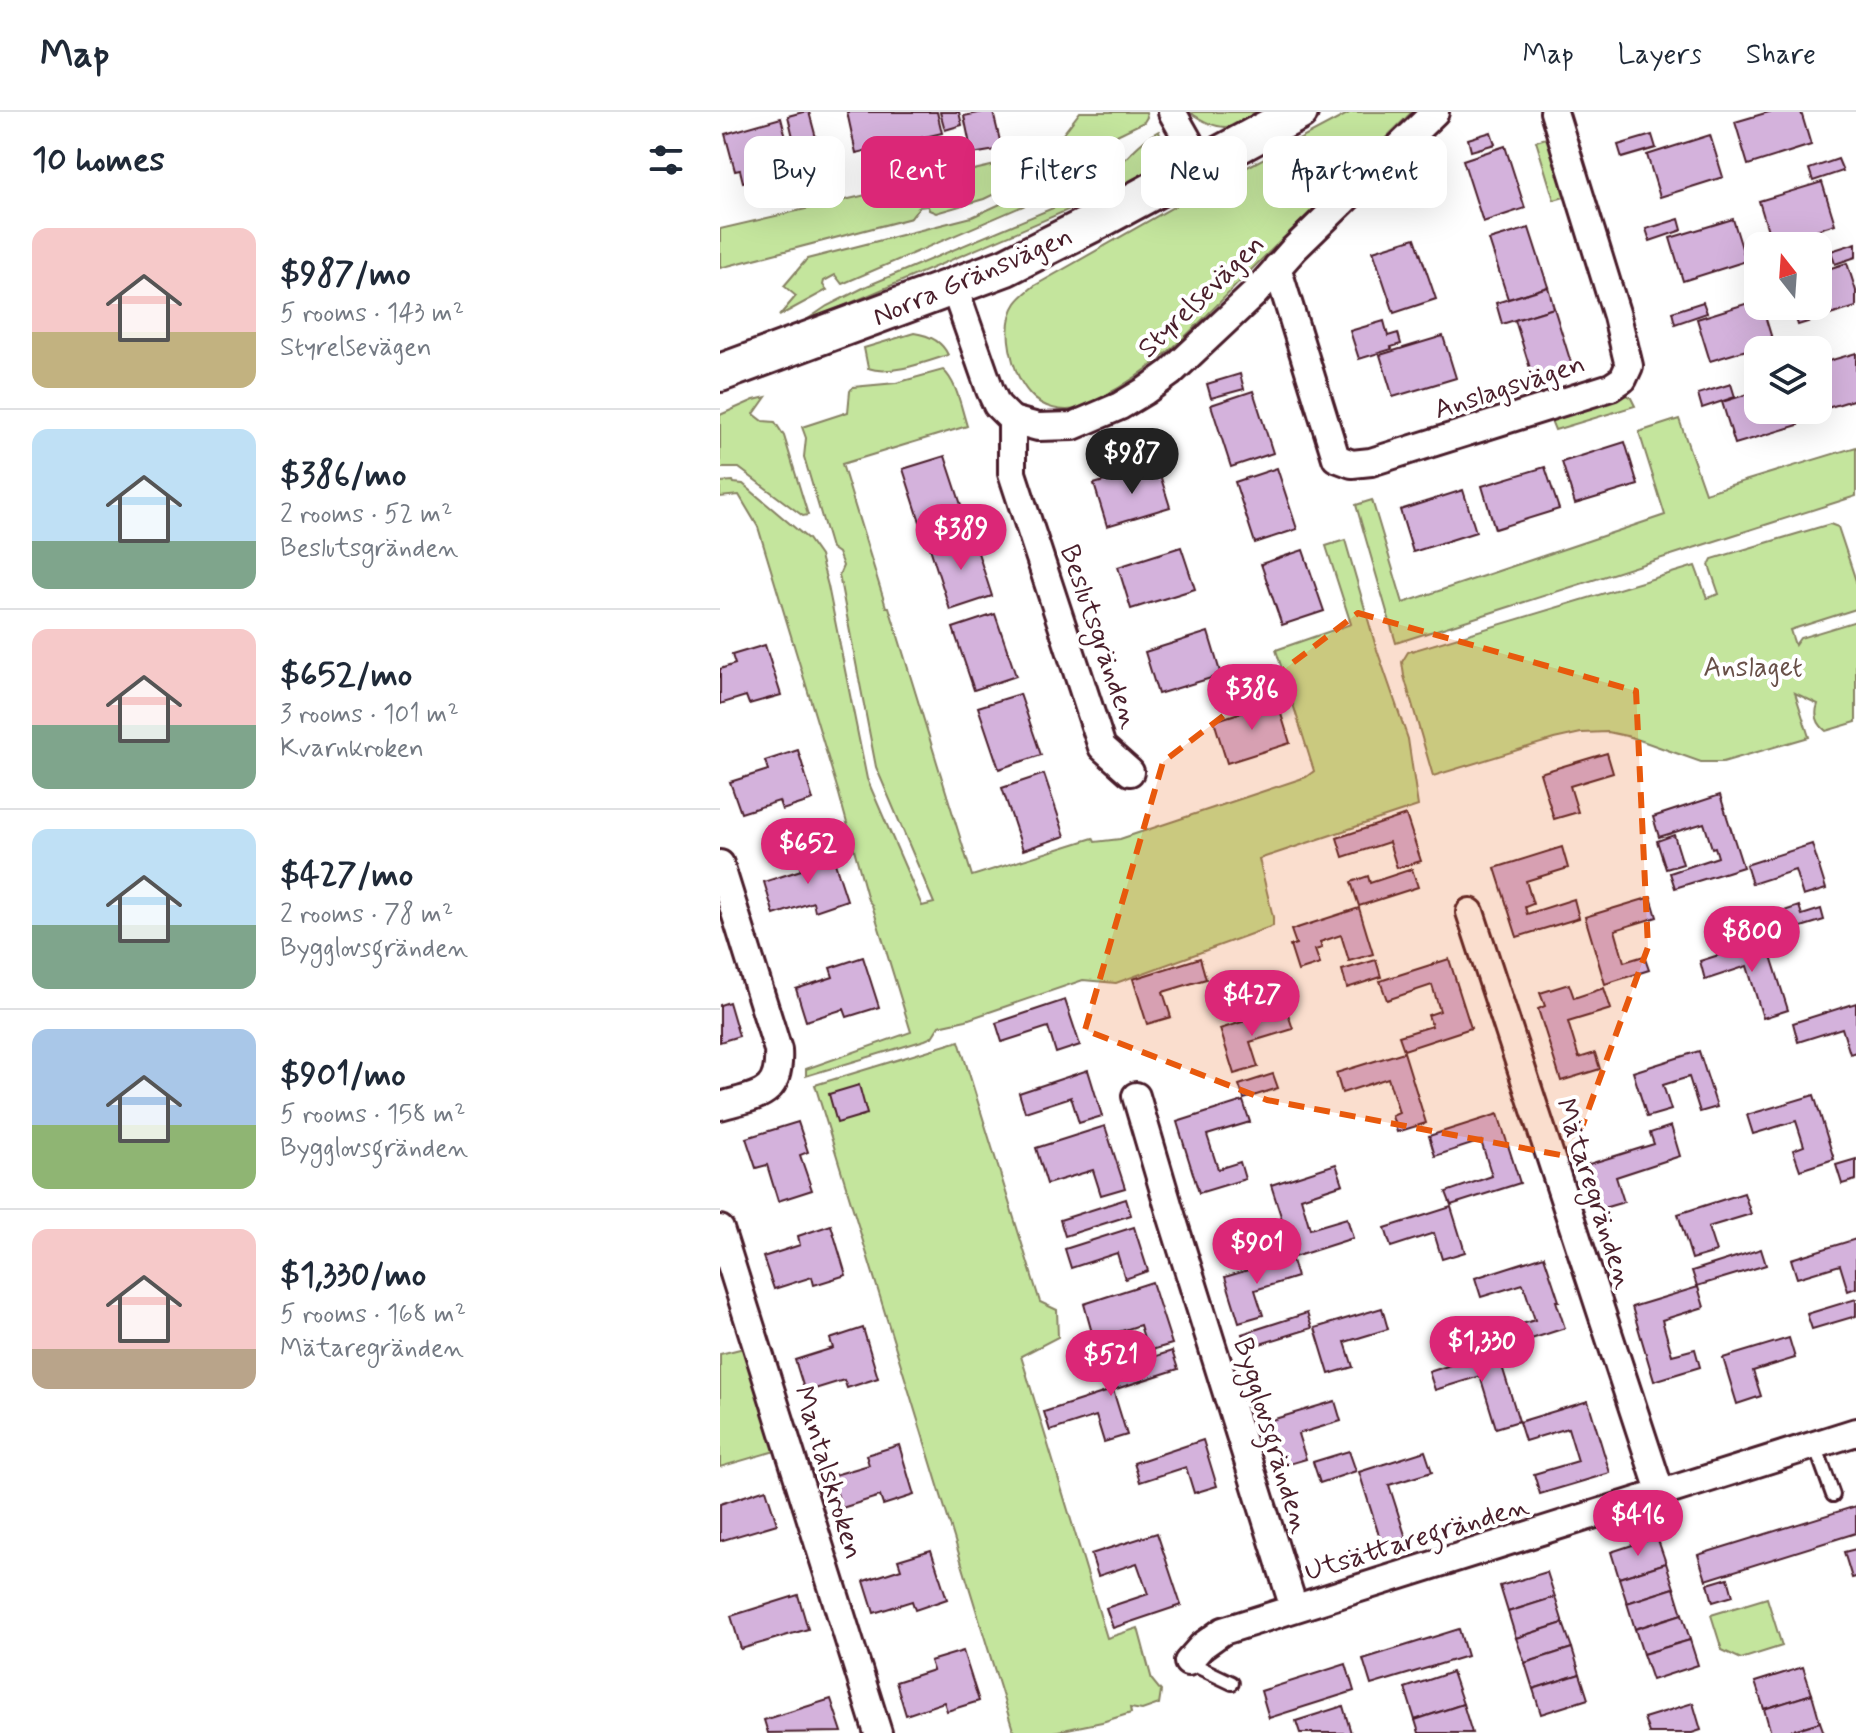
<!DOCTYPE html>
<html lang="en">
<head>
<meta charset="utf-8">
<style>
  body { margin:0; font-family:Mynerve,sans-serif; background:#f2f2f3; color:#1f2937; height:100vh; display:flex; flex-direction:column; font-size:30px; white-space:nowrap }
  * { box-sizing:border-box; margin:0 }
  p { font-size:26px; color:#747a83 }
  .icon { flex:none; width:44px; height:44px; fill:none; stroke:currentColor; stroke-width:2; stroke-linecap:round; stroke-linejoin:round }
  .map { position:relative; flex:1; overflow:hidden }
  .panel { display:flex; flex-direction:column; background:#fff; width:720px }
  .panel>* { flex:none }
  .hud { position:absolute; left:24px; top:24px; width:760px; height:72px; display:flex; gap:16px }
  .needle { width:52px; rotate:343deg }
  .buttons { position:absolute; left:1024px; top:120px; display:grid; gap:16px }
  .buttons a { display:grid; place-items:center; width:88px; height:88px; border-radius:16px; background:#fff; box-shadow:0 8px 32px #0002; font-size:40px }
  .price { position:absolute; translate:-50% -68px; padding:0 18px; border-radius:28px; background:#db2777; color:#fff; font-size:26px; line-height:52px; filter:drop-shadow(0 2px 4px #0008) }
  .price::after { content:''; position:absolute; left:50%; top:48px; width:24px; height:18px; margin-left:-12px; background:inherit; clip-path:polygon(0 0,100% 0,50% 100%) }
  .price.on { background:#222; color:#fff }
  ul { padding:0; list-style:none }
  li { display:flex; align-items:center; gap:24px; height:200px; padding:0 32px }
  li+li { border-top:2px solid #e0e1e3 }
  li span { display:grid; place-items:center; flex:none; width:224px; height:160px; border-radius:16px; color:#555 }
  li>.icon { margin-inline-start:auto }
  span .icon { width:96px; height:96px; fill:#fffc; stroke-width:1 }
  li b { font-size:34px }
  h2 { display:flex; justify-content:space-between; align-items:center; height:96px; padding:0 32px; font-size:34px }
  .tag { padding:0 28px; border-radius:16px; background:#fff; box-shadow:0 8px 32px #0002; font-size:28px; line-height:72px }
  .tag.on { background:#db2777; color:#fff }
  header { display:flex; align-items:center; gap:48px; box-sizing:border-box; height:112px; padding:0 40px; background:#fff; border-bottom:2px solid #e0e1e3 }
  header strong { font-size:38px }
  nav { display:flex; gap:44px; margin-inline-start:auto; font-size:28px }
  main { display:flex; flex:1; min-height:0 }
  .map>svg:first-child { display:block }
  .green { fill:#c4e59d; stroke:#878264; stroke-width:2 }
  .building { fill:#d4b2dc; stroke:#4a1f2b; stroke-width:2 }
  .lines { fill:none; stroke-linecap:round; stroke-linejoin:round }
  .lane-casing { stroke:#4a1f2b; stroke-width:18 }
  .street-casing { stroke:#4a1f2b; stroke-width:32 }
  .secondary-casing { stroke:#4a1f2b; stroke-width:42 }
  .lane { stroke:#fff; stroke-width:12 }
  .street { stroke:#fff; stroke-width:26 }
  .secondary { stroke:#fff; stroke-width:36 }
  .marked { fill:#e8590c; fill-opacity:0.2; stroke:#e8590c; stroke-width:6; stroke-dasharray:16 10; stroke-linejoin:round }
  .labels { text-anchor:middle; stroke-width:8; stroke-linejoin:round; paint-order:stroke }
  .street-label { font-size:28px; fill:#4a1f2b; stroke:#fff }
  .park-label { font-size:28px; fill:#685048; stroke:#fff }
</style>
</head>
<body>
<header>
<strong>Map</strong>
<nav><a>Map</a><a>Layers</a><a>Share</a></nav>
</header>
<main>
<section class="panel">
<h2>10 homes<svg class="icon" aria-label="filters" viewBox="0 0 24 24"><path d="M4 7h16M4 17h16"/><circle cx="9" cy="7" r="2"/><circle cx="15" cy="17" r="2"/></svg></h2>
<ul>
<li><span style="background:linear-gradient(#f6c9c9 65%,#c2b280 0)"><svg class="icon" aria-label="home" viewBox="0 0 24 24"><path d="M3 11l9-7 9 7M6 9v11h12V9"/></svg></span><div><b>$987/mo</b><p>5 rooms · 143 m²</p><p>Styrelsevägen</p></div></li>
<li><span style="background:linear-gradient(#bfe0f5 70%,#7fa58c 0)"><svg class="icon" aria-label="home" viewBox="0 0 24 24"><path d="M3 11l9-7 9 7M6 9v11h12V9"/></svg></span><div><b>$386/mo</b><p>2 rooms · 52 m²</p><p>Beslutsgränden</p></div></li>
<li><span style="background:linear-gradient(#f6c9c9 60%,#7fa58c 0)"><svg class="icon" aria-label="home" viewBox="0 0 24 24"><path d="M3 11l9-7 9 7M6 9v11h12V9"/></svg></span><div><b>$652/mo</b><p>3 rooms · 101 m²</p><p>Kvarnkroken</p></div></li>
<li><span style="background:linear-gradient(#bfe0f5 60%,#7fa58c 0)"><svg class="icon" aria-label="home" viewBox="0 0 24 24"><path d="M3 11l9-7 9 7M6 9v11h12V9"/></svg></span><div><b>$427/mo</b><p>2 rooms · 78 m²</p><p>Bygglovsgränden</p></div></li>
<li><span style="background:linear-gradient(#a9c7e8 60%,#8fb573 0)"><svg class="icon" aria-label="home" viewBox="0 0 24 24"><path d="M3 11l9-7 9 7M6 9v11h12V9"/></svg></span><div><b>$901/mo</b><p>5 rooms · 158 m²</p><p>Bygglovsgränden</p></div></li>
<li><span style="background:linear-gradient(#f6c9c9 75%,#b9a48a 0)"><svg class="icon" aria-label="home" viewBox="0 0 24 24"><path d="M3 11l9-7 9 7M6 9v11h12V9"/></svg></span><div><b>$1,330/mo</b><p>5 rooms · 168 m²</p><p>Mätaregränden</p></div></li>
</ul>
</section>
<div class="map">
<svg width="1136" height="1621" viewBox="0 0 1136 1621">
  <rect width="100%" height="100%" fill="#fff"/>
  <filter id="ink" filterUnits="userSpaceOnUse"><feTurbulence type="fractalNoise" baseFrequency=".0125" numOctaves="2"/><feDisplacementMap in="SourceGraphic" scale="16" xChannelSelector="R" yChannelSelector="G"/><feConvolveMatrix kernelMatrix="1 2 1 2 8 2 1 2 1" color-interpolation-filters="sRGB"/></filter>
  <g filter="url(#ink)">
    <g class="green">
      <path d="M360 0H426L427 5 424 10 264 87 216 101 209 98 208 94 199 95 191 106 0 156V117L301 47 343 22Z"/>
      <path d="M474 0H545C514 16 502 23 471 1Z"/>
      <path d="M631 0H692C641 50 590 100 539 150 491 198 444 254 382 285 375 289 368 293 360 296 343 301 322 296 310 282 292 262 280 214 296 191 301 184 308 179 314 174L471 85Z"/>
      <path d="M439 19C446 42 435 54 418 68L79 213 107 194 147 174 364 83C394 67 409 35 439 19Z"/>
      <path d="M830 25 848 84 834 88 816 29Z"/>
      <path d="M388 43 389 44 388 47 370 62 354 72 122 172 115 163 104 169 103 173 107 178 59 204 76 184 64 174 87 147 252 105Z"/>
      <path d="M194 221C208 223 222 229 228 243 206 250 170 264 148 256L144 236Z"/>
      <path d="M223 258C237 270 241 296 247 314L122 352 166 495H169L252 764 373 726 375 730 400 727 586 665 594 659 556 538 631 512 606 434 625 428 656 535 688 627 698 694 539 747 553 805V814L396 871 363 868 246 908 219 914 212 925 205 928 86 964V957L191 920 152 793 148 788 119 682 38 415 19 383 0 385V370L13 369 14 371 23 372 88 427 100 444 108 474 147 667 202 794 214 791 156 655 119 463 123 454 118 441 111 436 84 345 86 326 82 315 128 300 130 279 133 275 176 271Z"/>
      <path d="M906 283 911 286 915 294 835 318 831 308Z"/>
      <path d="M46 285 34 302 43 309 55 310 64 324 88 403 83 404 19 356H0V303L34 288Z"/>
      <path d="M959 307 985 381 1136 335V384L676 531 636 393 652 388 683 491 945 403 919 320Z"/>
      <path d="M1110 412 1118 415 1136 469V497L1070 518 1075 533 1080 526 1136 509V610L1106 619C1097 612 1094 603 1098 592L1075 581 1089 625 1003 650H981L911 625 888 620 861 621 834 627 713 664 684 564 682 550 688 540 975 454 987 486 999 482 989 453 992 447Z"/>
      <path d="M239 929 320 1190 337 1198 338 1225 301 1244 387 1526 418 1516 432 1568 441 1579 439 1592 422 1598 410 1596 411 1601 382 1610 328 1621H295L293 1618 95 973Z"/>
      <path d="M24 1236 55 1339 0 1355V1242Z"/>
      <path d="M1047 1486 1062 1534 1021 1547 1002 1538 991 1503Z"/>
    </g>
    <g class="building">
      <path d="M83 0H89L99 37 77 42 68 4Z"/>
      <path d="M127 0H217L222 21 136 41Z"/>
      <path d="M220 0H239L242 13 225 18Z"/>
      <path d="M263 0H273L282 37 252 42 244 4Z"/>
      <path d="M1049 0H1081L1091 33 1028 53 1015 10Z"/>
      <path d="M61 6 71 45 43 52 46 64 23 70 20 58 15 59 5 22Z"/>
      <path d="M771 20 775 32 751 39 748 27Z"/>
      <path d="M932 23 936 36 902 46 898 33Z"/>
      <path d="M990 23 1003 65 940 85 927 43Z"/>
      <path d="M785 34 805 96 763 110 743 48Z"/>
      <path d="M1118 47 1123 59 1093 69 1089 57Z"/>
      <path d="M1102 70 1115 112 1052 132 1039 89Z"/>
      <path d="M106 74 110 89 96 94 91 78Z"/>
      <path d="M959 107 962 118 930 129 926 117Z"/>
      <path d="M1013 107 1026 149 963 169 950 126Z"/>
      <path d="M809 116 828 175 788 187 769 128Z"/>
      <path d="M695 126 716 187 674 201 653 139Z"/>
      <path d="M1136 131V145L1115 152 1111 139Z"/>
      <path d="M1127 151 1136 179V195L1078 213 1072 194H1098V160Z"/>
      <path d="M828 175 834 196 782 212 776 191Z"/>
      <path d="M1038 188V194H1042L1053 230 990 249 977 207Z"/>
      <path d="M983 190 987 201 955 212 952 200Z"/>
      <path d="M834 196 852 254 813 266 795 208Z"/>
      <path d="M664 209 668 224 678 221 681 232 671 235 672 237 639 247 630 219Z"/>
      <path d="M723 224 736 266 673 285 660 243Z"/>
      <path d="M1136 241V287L1104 297 1098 277V252Z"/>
      <path d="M520 262 524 277 491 286 487 272Z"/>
      <path d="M1011 272 1015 285 982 296 978 282Z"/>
      <path d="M533 279 553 341 511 355 491 293Z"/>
      <path d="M1038 279V298H1074L1078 313 1015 332 1002 290Z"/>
      <path d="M905 330 918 373 855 392 842 350Z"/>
      <path d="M225 344 245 405 203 419 183 357Z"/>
      <path d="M437 353 450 395 387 414 374 372Z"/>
      <path d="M825 355 839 397 775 417 762 374Z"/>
      <path d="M557 356 577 417 535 431 515 370Z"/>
      <path d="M743 378 756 420 693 440 680 398Z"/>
      <path d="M252 422 272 484 230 498 210 436Z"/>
      <path d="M461 435 475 477 411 497 398 455Z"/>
      <path d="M583 438 604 499 562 513 541 452Z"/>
      <path d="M275 502 296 564 254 578 233 516Z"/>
      <path d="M488 520 501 563 438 582 425 540Z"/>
      <path d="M45 533 61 583 29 592 26 584 0 592V557L15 552 12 543Z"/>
      <path d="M300 582 321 643 279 657 258 595Z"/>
      <path d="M557 589 570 631 507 651 494 609Z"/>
      <path d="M78 638 93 688 62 698 59 689 21 701 10 670 48 658 45 649Z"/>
      <path d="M887 641 893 661 850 674 858 700 834 707 820 661Z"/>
      <path d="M324 662 345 724 303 738 282 676Z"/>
      <path d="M1000 683 1023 755 955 776 950 761 998 745 995 735 992 736 984 711 939 725 933 705Z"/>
      <path d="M686 703 701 749 677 756 669 730 623 745 617 726Z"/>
      <path d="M954 723 963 752 946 757 937 729Z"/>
      <path d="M1092 732 1106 777 1083 784 1075 758 1032 772 1026 753Z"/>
      <path d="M842 735 848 756 806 769 813 792 805 795 807 802 854 787 859 806 797 825 775 756Z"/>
      <path d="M111 739 127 788 95 799 93 790 54 803 44 770 81 758 78 749Z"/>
      <path d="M692 757 698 775 639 794 631 770 648 764 650 771Z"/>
      <path d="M931 785 937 805 895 818 904 850 924 844 929 858 885 872 865 805Z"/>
      <path d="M1079 794 1082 803 1101 797 1104 808 1055 823 1049 804Z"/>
      <path d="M639 796 653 842 629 849 621 823 600 830 602 836 595 838 600 852 578 859 570 834 576 832 571 818Z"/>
      <path d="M1046 828 1068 898 1043 906 1027 854 985 868 980 849Z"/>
      <path d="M143 845 159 895 127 905 124 897 86 909 76 877 113 865 110 856Z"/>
      <path d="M480 846 486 867 443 880 451 905 427 912 413 867Z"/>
      <path d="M729 847 751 916 684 938 679 924 712 914 708 903 720 899 712 873 667 888 660 869Z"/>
      <path d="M656 848 661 865 627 876 622 858Z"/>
      <path d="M849 872 854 886 884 876 891 897 848 910 859 946 875 941 880 957 841 969 818 897 825 894 820 881Z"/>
      <path d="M345 888 360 933 336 941 328 915 282 930 276 911Z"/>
      <path d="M9 890 19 924 0 930V893Z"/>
      <path d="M1136 891V940L1130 942 1122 916 1078 930 1073 911Z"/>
      <path d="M566 896 573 917 530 930 538 955 514 962 500 917Z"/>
      <path d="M979 939 997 995 980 1000 969 965 943 973 951 998 927 1005 913 960Z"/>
      <path d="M684 940 706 1011 677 1020 672 1004 679 1001 668 966 622 981 616 961Z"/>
      <path d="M368 958 382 1004 359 1011 351 985 305 1000 299 981Z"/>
      <path d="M553 962 558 976 524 987 519 973Z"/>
      <path d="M139 973 147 1002 117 1011 109 982Z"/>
      <path d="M1094 983 1114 1047 1080 1058 1073 1038 1084 1034 1076 1009 1033 1022 1027 1003Z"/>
      <path d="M523 989 530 1010 487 1023 498 1057 520 1050 525 1067 479 1081 457 1010Z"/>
      <path d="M778 1002 800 1071 731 1093 726 1080 772 1064 761 1029 715 1044 709 1024Z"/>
      <path d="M78 1010 88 1040 80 1043 92 1078 58 1089 47 1053 36 1056 26 1026Z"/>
      <path d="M385 1014 405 1076 381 1083 373 1058 327 1072 316 1036Z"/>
      <path d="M951 1014 960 1044 896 1065 904 1090 880 1097 866 1053 934 1032 930 1021Z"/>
      <path d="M1136 1047V1068L1122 1072 1116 1053Z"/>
      <path d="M616 1052 623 1072 581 1086 590 1117 627 1106 633 1126 574 1145 551 1073Z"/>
      <path d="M1024 1081 1031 1102 988 1115 996 1140 972 1147 958 1102Z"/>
      <path d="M406 1087 411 1103 345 1124 340 1108Z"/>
      <path d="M731 1095 745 1140 722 1147 714 1121 671 1135 665 1116Z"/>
      <path d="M111 1113 126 1163 94 1173 92 1165 54 1177 43 1145 80 1133 78 1124Z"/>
      <path d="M414 1115 428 1159 405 1167 397 1141 351 1156 345 1137Z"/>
      <path d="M1136 1127V1176L1128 1179 1120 1153 1077 1166 1071 1147Z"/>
      <path d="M1041 1137 1046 1153 977 1174 972 1159Z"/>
      <path d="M824 1144 839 1189H836L845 1216 777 1238 772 1221 815 1208 803 1172 761 1185 755 1166Z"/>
      <path d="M571 1145 577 1165 535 1178 543 1203 519 1210 505 1165Z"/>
      <path d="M432 1170 452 1232 428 1239 420 1213 374 1228 364 1192Z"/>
      <path d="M978 1175 984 1195 942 1208 952 1243 975 1237 980 1255 934 1269 912 1195Z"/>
      <path d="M1136 1187V1204L1092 1217 1087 1202Z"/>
      <path d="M662 1196 668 1217 625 1230 633 1255 609 1262 595 1216Z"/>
      <path d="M587 1201 592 1216 527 1236 522 1222Z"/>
      <path d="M143 1216 158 1266 127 1276 124 1268 85 1280 75 1248 113 1236 110 1227Z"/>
      <path d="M1069 1226 1075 1246 1033 1259 1041 1284 1017 1292 1003 1246Z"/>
      <path d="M777 1238 799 1309 776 1316 760 1264 715 1278 709 1260Z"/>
      <path d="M452 1239 458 1257 393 1278 407 1323 384 1330 376 1304 330 1319 324 1300 392 1278 386 1260Z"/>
      <path d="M615 1289 621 1309 578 1322 586 1347 562 1354 548 1309Z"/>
      <path d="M868 1289 890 1361 820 1382 814 1362 858 1349 848 1316 805 1329 799 1310Z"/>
      <path d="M483 1328 497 1374 474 1381 466 1355 420 1370 414 1351Z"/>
      <path d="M179 1333 194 1383 163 1393 160 1384 122 1396 111 1364 149 1353 146 1343Z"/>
      <path d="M629 1339 636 1359 600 1371 593 1350Z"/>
      <path d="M705 1339 712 1360 669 1373 686 1426 662 1433 639 1360Z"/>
      <path d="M46 1377 57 1412 0 1429V1392Z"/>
      <path d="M1136 1394V1421L986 1468 978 1443Z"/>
      <path d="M437 1421 461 1493 393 1516 386 1496 428 1482 417 1451 378 1464 371 1442Z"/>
      <path d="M937 1425 946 1451 899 1466 891 1440Z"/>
      <path d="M1136 1437V1465L1132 1466 1124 1440Z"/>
      <path d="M211 1438 227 1487 195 1498 192 1489 154 1501 144 1469 181 1457 178 1448Z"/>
      <path d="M946 1451 954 1476 907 1491 899 1466Z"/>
      <path d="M827 1460 835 1485 788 1500 780 1474Z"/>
      <path d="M1008 1466 1013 1484 993 1490 988 1472Z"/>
      <path d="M954 1476 962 1502 915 1517 907 1491Z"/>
      <path d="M78 1483 88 1517 21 1537 11 1504Z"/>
      <path d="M835 1485 843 1511 796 1526 788 1500Z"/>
      <path d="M962 1502 970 1528 923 1542 915 1517Z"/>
      <path d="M843 1511 852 1536 805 1551 796 1526Z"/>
      <path d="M739 1517 747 1544 651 1573 643 1547Z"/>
      <path d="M970 1528 978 1553 932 1568 923 1542Z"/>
      <path d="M852 1536 860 1562 813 1577 805 1551Z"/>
      <path d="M243 1539 259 1589 227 1599 224 1590 186 1603 176 1570 213 1558 210 1549Z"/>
      <path d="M626 1552 634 1579 549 1606 541 1579Z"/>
      <path d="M1083 1555 1092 1582 1044 1597 1035 1570Z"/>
      <path d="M732 1560 743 1592 695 1608 685 1576Z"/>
      <path d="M860 1562 868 1587 821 1602 813 1577Z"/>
      <path d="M1092 1582 1100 1610 1064 1621H1051L1044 1597Z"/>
      <path d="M111 1587 122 1620 48 1621 44 1608Z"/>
      <path d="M973 1591 981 1618 972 1621H929L924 1606Z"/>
      <path d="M743 1592 752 1621H699L695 1608Z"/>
      <path d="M623 1594 631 1621H580L576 1609Z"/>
      <path d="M1100 1610 1104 1621H1064Z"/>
    </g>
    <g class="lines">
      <defs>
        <g id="lane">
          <path d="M1095 1333 1113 1383"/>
          <path d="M468 1550 512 1571"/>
        </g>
        <g id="street">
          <path d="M452 0 482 53"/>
          <path d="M557 155 616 346 632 352 651 350 891 275 903 267 909 254 897 204 834 0"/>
          <path d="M234 175 270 278 277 293 292 308V361L382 635 410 660"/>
          <path d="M292 308 318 315 353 314 400 294 425 279 450 261 534 182 574 137 715 0"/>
          <path d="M0 752 58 938C61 985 37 983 0 994"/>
          <path d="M750 800 941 1382"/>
          <path d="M416 984 449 1096 574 1496"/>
          <path d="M0 1117 158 1621"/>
          <path d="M468 1550 482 1534 503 1519 1136 1320"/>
        </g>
        <path id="secondary" d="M0 261 286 155 379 108 579 0"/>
      </defs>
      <use href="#lane" class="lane-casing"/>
      <use href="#street" class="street-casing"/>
      <use href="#secondary" class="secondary-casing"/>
      <use href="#lane" class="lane"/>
      <use href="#street" class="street"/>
      <use href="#secondary" class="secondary"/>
    </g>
  </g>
  <path class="marked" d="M638 501 916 579 928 835 851 1045 547 988 365 918 443 650Z"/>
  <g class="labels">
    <g class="street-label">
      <text transform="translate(252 163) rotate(-23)" y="10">Norra Gränsvägen</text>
      <text transform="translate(480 183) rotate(-44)" y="10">Styrelsevägen</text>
      <text transform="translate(789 273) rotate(-18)" y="10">Anslagsvägen</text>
      <text transform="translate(381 524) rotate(71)" y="10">Beslutsgränden</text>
      <text transform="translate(876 1081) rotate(72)" y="10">Mätaregränden</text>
      <text transform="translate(553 1323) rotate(73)" y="10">Bygglovsgränden</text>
      <text transform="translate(110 1360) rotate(73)" y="10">Mantalskroken</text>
      <text transform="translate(696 1425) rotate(-17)" y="10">Utsättaregränden</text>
    </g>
    <g class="park-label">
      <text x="1033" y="564">Anslaget</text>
    </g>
  </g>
</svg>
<div class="buttons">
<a><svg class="needle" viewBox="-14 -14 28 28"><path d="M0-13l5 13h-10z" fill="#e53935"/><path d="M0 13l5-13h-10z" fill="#747a83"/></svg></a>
<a><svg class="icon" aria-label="layers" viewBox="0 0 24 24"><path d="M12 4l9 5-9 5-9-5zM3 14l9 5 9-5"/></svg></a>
</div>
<b class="price on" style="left:412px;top:384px">$987</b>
<b class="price" style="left:241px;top:460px">$389</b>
<b class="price" style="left:532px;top:620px">$386</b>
<b class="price" style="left:88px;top:774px">$652</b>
<b class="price" style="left:1032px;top:862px">$800</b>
<b class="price" style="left:532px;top:926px">$427</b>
<b class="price" style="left:537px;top:1174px">$901</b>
<b class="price" style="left:762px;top:1272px">$1,330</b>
<b class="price" style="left:391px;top:1286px">$521</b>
<b class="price" style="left:918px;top:1446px">$416</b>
<div class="hud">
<a class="tag">Buy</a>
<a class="tag on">Rent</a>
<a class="tag">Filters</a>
<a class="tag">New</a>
<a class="tag">Apartment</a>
</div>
</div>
</main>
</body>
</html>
